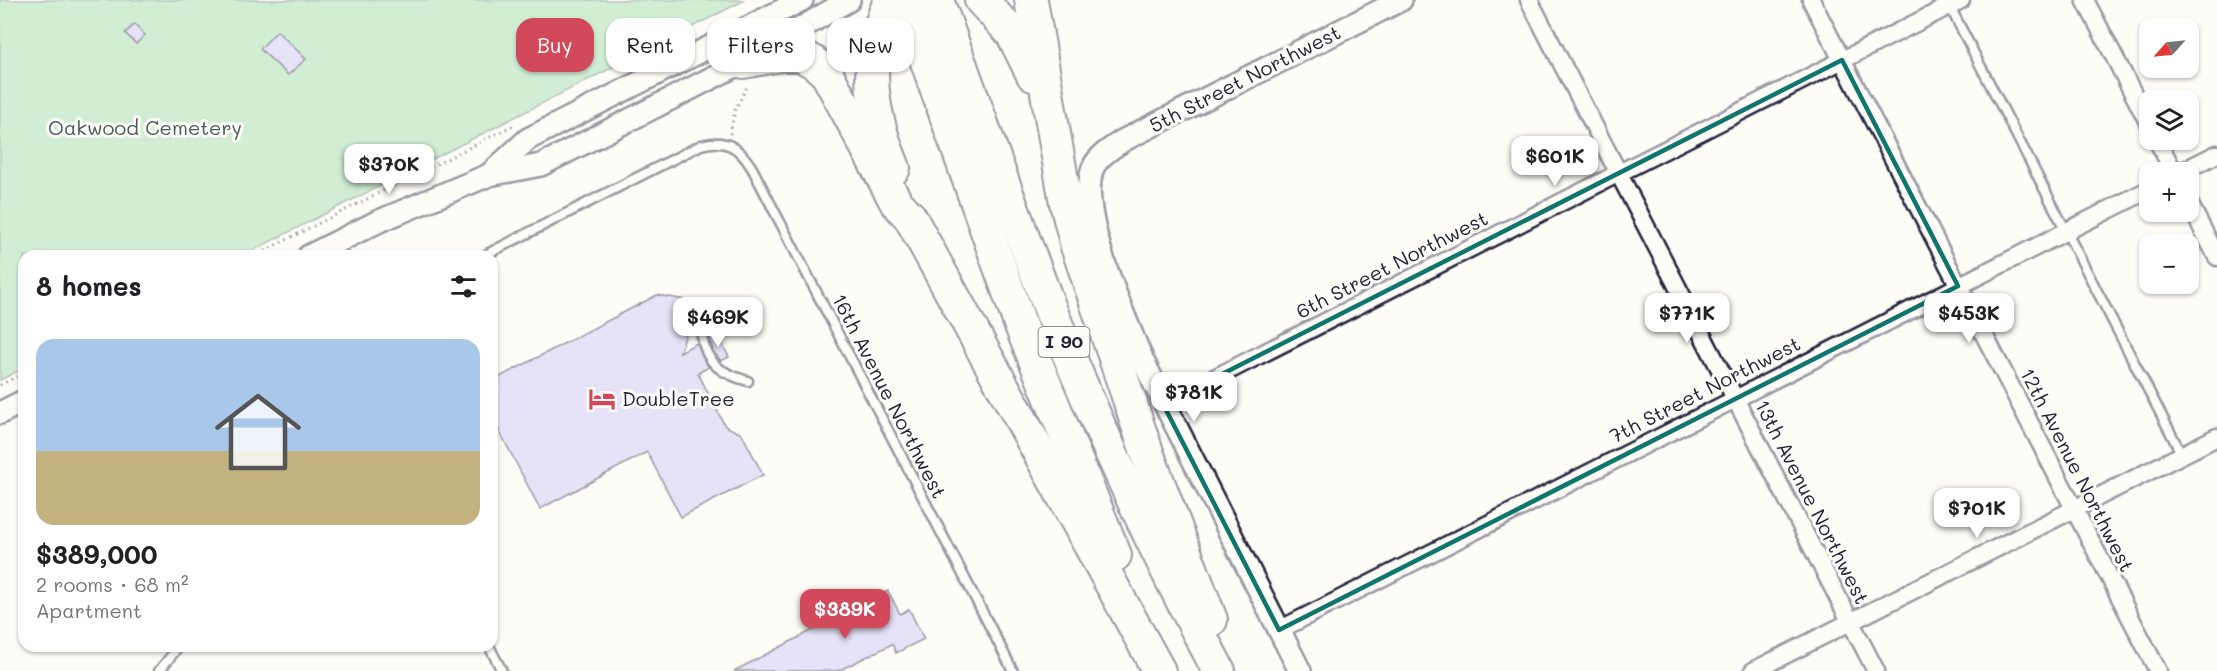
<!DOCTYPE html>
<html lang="en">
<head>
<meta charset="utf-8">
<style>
  body { margin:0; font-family:Mali,sans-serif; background:#f6f6f6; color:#202124; height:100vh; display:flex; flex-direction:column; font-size:22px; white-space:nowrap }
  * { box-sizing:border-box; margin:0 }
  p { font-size:20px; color:#757577 }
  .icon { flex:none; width:33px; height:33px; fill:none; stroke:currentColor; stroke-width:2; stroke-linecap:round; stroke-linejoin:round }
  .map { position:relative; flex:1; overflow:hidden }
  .sheet { position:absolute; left:18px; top:250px; width:480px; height:402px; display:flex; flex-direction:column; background:#fff; border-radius:18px; box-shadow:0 2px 4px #0004 }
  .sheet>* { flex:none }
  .hud { position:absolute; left:516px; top:18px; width:570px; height:54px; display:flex; gap:12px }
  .needle { width:39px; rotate:243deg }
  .buttons { position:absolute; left:2139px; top:18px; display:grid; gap:12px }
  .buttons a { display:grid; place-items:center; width:60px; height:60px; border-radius:12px; background:#fff; box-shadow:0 2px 4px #0004; font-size:30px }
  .price { position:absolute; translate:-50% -51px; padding:0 14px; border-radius:12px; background:#fff; color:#222; font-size:20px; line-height:39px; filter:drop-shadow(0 2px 3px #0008) }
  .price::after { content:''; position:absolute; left:50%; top:36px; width:18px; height:14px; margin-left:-9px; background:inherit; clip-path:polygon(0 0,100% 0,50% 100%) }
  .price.on { background:#d1495b; color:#fff }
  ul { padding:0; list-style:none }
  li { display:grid; align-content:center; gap:12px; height:318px; padding:0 18px }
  li span { display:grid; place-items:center; height:186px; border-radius:18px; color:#555 }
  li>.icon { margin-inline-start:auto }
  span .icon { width:108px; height:108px; fill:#fffc; stroke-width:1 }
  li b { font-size:26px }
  h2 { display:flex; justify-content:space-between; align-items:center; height:72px; padding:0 18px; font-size:26px }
  .chip { padding:0 21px; border-radius:18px; background:#fff; box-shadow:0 2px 4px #0004; font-size:21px; line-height:54px }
  .chip.on { background:#d1495b; color:#fff }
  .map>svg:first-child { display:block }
  .green { fill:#9bdda8; stroke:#5e8072; stroke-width:1.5 }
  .building { fill:#c9c3f6; stroke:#22223b; stroke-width:1.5 }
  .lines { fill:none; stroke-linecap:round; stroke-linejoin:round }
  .service-casing { stroke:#22223b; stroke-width:13 }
  .minor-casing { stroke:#22223b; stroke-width:21 }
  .tertiary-casing { stroke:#22223b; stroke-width:26 }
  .motorway-casing { stroke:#22223b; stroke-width:36 }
  .path { stroke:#22223b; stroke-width:3; stroke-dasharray:1.5 4.5; stroke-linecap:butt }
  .service { stroke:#fdfcf7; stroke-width:8 }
  .minor { stroke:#fdfcf7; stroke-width:16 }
  .tertiary { stroke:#fdfcf7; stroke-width:21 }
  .motorway { stroke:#fdfcf7; stroke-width:32 }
  .marked { fill:none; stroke:#0f766e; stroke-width:4.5; stroke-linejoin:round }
  .labels { text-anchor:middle; stroke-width:6; stroke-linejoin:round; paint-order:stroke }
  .shield { fill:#fdfcf7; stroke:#646373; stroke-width:1.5 }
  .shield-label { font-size:18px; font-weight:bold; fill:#22223b }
  .street-label { font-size:20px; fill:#22223b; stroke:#fdfcf7 }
  .park-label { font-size:20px; fill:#465a5c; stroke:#fdfcf7 }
  .poi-label { font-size:20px; fill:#22223b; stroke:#fdfcf7; text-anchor:start }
</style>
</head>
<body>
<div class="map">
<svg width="2217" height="671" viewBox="0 0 2217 671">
  <rect width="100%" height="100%" fill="#fdfcf7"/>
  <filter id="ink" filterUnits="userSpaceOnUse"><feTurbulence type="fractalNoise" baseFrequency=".0167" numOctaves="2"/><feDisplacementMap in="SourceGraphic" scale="12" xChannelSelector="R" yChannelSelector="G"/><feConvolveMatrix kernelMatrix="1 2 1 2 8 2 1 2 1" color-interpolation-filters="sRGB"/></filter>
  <g filter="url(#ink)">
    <path class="green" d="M0 0H745L242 256H24V368L0 380Z"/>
    <g class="building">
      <path d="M135 24 145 35 136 44 125 33Z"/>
      <path d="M277 31 306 59 288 75 260 49Z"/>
      <path d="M657 295 686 300 693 314 680 352 697 343 709 367 698 373 725 426 742 434 763 475 681 517 647 452 540 509 492 417V381Z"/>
      <path d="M716 333 729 357 721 361 713 351 709 337Z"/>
      <path d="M888 591 900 614 909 609 924 639 896 653 892 644 838 671H734Z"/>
    </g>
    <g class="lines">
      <defs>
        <g id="service">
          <path d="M1949 5 2182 455"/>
          <path d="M483 256 701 145C726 138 739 147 752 168L1013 671"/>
          <path d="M712 309 702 336C706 365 723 374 748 381"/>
          <path d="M489 646 502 671"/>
          <path d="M159 671 179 646"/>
        </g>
        <g id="minor">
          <path d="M1529 0 1876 671"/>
          <path d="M1811 0 2158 671"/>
          <path d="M2085 0 2150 126"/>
          <path d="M2157 140 2174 172"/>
          <path d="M2181 172 2217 154"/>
          <path d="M2188 201 2217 257"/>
          <path d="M1163 404 1961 0"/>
          <path d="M1279 630 2150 189"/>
          <path d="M1753 671 2217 437"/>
        </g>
        <g id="tertiary">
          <path d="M490 174 528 139 802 0"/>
          <path d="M309 256 377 222 489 175 541 165 743 62 849 0"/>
          <path d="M0 413 24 401"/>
          <path d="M1300 671 1143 361C1125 318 1076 211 1093 168 1098 156 1113 147 1124 140L1401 0"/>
        </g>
        <g id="motorway">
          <path d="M890 0C883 19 875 38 873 59 869 95 880 135 894 168"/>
          <path d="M905 0 1019 321 1115 555"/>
          <path d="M937 0C976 105 1012 212 1053 316 1102 438 1157 556 1219 671"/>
          <path d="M981 0 1012 33 1033 75"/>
          <path d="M1031 0 1066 203 1077 246 1149 458 1211 620"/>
          <path d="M743 62 781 55H801L815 63 827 74 896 202 910 217 1159 671"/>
        </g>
      </defs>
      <use href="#service" class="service-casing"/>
      <use href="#minor" class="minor-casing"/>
      <use href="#tertiary" class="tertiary-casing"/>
      <use href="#motorway" class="motorway-casing"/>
      <g class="path">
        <path d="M730 134 735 110 748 85"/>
        <path d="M254 256 514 125"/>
        <path d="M0 385 24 373"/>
      </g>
      <use href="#service" class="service"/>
      <use href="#minor" class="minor"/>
      <use href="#tertiary" class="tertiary"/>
      <use href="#motorway" class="motorway"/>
    </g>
  </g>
  <path d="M0 0H2217V671H0ZM1842 60 1958 286 1279 630 1163 404Z" fill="#fdfcf7" fill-opacity=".55" fill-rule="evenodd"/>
  <path class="marked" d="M1842 60 1958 286 1279 630 1163 404Z"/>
  <defs>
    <symbol id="hotel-bare" viewBox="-9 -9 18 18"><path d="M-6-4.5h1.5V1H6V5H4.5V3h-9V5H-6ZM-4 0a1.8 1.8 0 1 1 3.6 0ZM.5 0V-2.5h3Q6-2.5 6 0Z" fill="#d1495b" stroke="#fdfcf7" stroke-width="2.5" paint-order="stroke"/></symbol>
  </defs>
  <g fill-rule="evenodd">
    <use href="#hotel-bare" x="583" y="380" width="38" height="38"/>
  </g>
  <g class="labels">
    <rect class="shield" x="1038.5" y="327" width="51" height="30" rx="4.5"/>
    <g class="shield-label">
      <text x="1064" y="348">I 90</text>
    </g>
    <g class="street-label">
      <text transform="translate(1245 79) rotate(-27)" y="7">5th Street Northwest</text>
      <text transform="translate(1392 265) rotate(-27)" y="7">6th Street Northwest</text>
      <text transform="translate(1705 390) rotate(-27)" y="7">7th Street Northwest</text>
      <text transform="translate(889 396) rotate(63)" y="7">16th Avenue Northwest</text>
      <text transform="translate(2077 470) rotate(63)" y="7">12th Avenue Northwest</text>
      <text transform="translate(1812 502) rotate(63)" y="7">13th Avenue Northwest</text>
    </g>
    <g class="park-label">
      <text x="145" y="135">Oakwood Cemetery</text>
    </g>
    <g class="poi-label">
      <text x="622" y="406">DoubleTree</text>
    </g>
  </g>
</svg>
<div class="buttons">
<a><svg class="needle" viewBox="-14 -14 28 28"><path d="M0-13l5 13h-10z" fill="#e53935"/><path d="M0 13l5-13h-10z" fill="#757577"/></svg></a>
<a><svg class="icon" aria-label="layers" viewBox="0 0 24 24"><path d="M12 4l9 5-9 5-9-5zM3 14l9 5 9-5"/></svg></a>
<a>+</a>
<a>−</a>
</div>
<b class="price" style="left:1555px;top:187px">$601K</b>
<b class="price" style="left:389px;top:195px">$370K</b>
<b class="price" style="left:1687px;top:344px">$771K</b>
<b class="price" style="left:1969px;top:344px">$453K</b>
<b class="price" style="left:718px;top:348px">$469K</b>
<b class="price" style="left:1194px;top:423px">$781K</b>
<b class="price" style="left:1977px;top:539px">$701K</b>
<b class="price on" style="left:845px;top:640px">$389K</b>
<div class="hud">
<a class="chip on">Buy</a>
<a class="chip">Rent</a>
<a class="chip">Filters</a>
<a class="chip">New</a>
</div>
<section class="sheet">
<h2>8 homes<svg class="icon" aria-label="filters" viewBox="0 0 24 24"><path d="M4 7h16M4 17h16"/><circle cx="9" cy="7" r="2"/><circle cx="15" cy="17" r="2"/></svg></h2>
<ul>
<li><span style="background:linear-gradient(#a9c7e8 60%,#c2b280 0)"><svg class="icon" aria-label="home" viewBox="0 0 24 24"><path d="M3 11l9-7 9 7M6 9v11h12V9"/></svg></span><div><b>$389,000</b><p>2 rooms · 68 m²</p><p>Apartment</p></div></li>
</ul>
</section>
</div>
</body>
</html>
